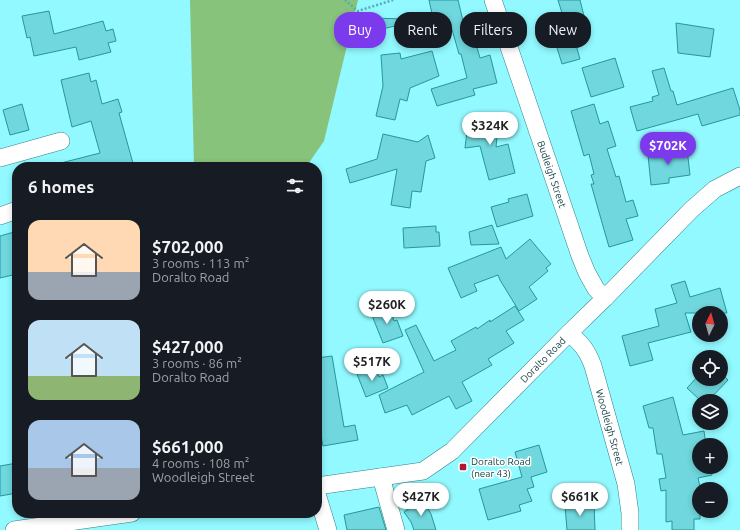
<!DOCTYPE html>
<html lang="en">
<head>
<meta charset="utf-8">
<style>
  body { margin:0; font-family:Ubuntu,sans-serif; background:#242831; color:#f1f3f6; height:100vh; display:flex; flex-direction:column; font-size:15px; white-space:nowrap }
  * { box-sizing:border-box; margin:0 }
  p { font-size:13px; color:#9ea1a6 }
  .icon { flex:none; width:22px; height:22px; fill:none; stroke:currentColor; stroke-width:2; stroke-linecap:round; stroke-linejoin:round }
  .map { position:relative; flex:1; overflow:hidden }
  .drawer { position:absolute; left:12px; top:162px; width:310px; height:356px; display:flex; flex-direction:column; background:#171b24; border-radius:16px; box-shadow:0 2px 6px #0003 }
  .drawer>* { flex:none }
  .guide { position:absolute; left:334px; top:12px; width:346px; height:36px; display:flex; gap:8px }
  .needle { width:26px; rotate:5deg }
  .buttons { position:absolute; left:692px; top:306px; display:grid; gap:8px }
  .buttons a { display:grid; place-items:center; width:36px; height:36px; border-radius:50%; background:#171b24; box-shadow:0 2px 6px #0003; font-size:20px }
  .price { position:absolute; translate:-50% -34px; padding:0 9px; border-radius:14px; background:#fff; color:#222; font-size:13px; line-height:26px; filter:drop-shadow(0 1px 2px #0008) }
  .price::after { content:''; position:absolute; left:50%; top:24px; width:12px; height:9px; margin-left:-6px; background:inherit; clip-path:polygon(0 0,100% 0,50% 100%) }
  .price.active { background:#7c3aed; color:#fff }
  ul { padding:0; list-style:none }
  li { display:flex; align-items:center; gap:12px; height:100px; padding:0 16px }
  li span { display:grid; place-items:center; flex:none; width:112px; height:80px; border-radius:12px; color:#555 }
  li>.icon { margin-inline-start:auto }
  span .icon { width:48px; height:48px; fill:#fffc; stroke-width:1 }
  li b { font-size:17px }
  h2 { display:flex; justify-content:space-between; align-items:center; height:48px; padding:0 16px; font-size:17px }
  .chip { padding:0 14px; border-radius:16px; background:#171b24; box-shadow:0 2px 6px #0003; font-size:14px; line-height:36px }
  .chip.active { background:#7c3aed; color:#fff }
  .map>svg:first-child { display:block }
  .forest { fill:#87c37b }
  .building { fill:#6fd7dd; stroke:#24989d }
  .lines { fill:none; stroke-linecap:round; stroke-linejoin:round }
  .minor-casing { stroke:#318286; stroke-width:18 }
  .path { stroke:#5baaaf; stroke-width:2.5; stroke-dasharray:2 2; stroke-linecap:butt }
  .minor { stroke:#fff; stroke-width:17 }
  .poi-dot { fill:#ae1931; stroke:#fff; stroke-width:1.5 }
  .labels { text-anchor:middle; stroke-width:3; stroke-linejoin:round; paint-order:stroke }
  .street-label { font-size:10px; fill:#144144; stroke:#fff }
  .poi-label { font-size:10px; fill:#144144; stroke:#fff; text-anchor:start }
</style>
</head>
<body>
<div class="map">
<svg width="740" height="530" viewBox="0 0 740 530">
  <rect width="100%" height="100%" fill="#91f9ff"/>
  <path class="forest" d="M190 0H358L324 141 306 167H194Z"/>
  <g class="building">
    <path d="M429 0H458L464 25 470 23 480 58 490 55 497 83 473 89 475 95 437 106 431 89 467 78 461 54H459L449 19 434 23Z"/>
    <path d="M558 0H580L585 20 570 24 580 59 562 64 554 38 559 36 553 16 562 13Z"/>
    <path d="M49 11 54 34 103 21 106 31 113 29 116 41 108 43 111 52 79 60 76 47 34 56 30 37 27 38 22 16Z"/>
    <path d="M370 18 406 19 407 23 370 32Z"/>
    <path d="M676 23 714 29 710 57 678 53Z"/>
    <path d="M432 51 439 76 410 88 407 101 400 99 395 120 376 116 383 86 381 55 400 53 401 59Z"/>
    <path d="M615 58 624 87 591 97 582 68Z"/>
    <path d="M664 68 671 91H673L677 105 733 88 740 110V115L702 126 698 114 637 131 630 107 653 101 652 97 659 95 652 71Z"/>
    <path d="M89 73 91 82 96 80 102 104 118 99 122 112 119 113 134 167H62L61 163 100 153 91 121 72 127 61 80Z"/>
    <path d="M22 104 29 130 10 135 3 110Z"/>
    <path d="M594 104 600 124 608 121 616 146 607 149 616 177 619 176 626 202 633 200 638 216 626 219 633 240 609 247 591 184H594L591 175 594 174 589 154 584 156 571 111Z"/>
    <path d="M469 115 499 118 496 147 508 144 515 173 489 180 480 146 465 148Z"/>
    <path d="M383 134 418 142 428 135 435 158 426 161 421 192 412 191 410 208 391 205 397 169 350 183 346 169 377 159Z"/>
    <path d="M687 149 690 175 669 178V183L651 185 648 155Z"/>
    <path d="M527 194 533 216 497 227 491 207 509 202 508 199Z"/>
    <path d="M492 225 499 244 471 245 469 232Z"/>
    <path d="M436 226V232H439L440 246 404 248 403 228Z"/>
    <path d="M14 232 17 246V274L0 278V236Z"/>
    <path d="M530 239 551 264 546 268 548 271 529 287 537 299 519 311 500 280 498 275 474 284 477 291 461 298 448 268 501 247 506 259Z"/>
    <path d="M685 281 690 297 720 288 727 313H685L691 332 648 343 653 360 630 366 622 336 659 326 655 309 677 303 671 285Z"/>
    <path d="M389 306 394 321 397 320 403 336 383 343 371 313Z"/>
    <path d="M515 306 524 320 506 331 514 343 488 359 492 365 462 382 472 401 456 409 449 396 412 415 407 405 385 413 379 395 424 372 405 330 416 325 434 361 456 350 451 341 476 327 477 329 490 320V322Z"/>
    <path d="M332 356 344 427 355 425 358 440 323 446 317 414V358Z"/>
    <path d="M375 367 379 377 383 375 388 388 366 397 357 374Z"/>
    <path d="M721 373 728 380 708 401H701L687 388 699 375V379H721Z"/>
    <path d="M673 397 683 435 704 431 706 445H699V467H710L712 475 698 478 700 487V489H699V511H700V519H694V530H672V521L666 522V490L661 491 659 479 666 478 662 454H657L653 428H649L643 406Z"/>
    <path d="M539 445 547 472 531 477 534 487 527 489 532 501 519 505 521 511 488 520 479 489 522 477 515 452Z"/>
    <path d="M17 463V493L0 496V466Z"/>
    <path d="M423 500 431 514 436 530H414L411 522 404 512Z"/>
    <path d="M594 504 595 530H567L565 506Z"/>
    <path d="M379 507 386 530H347L344 515Z"/>
  </g>
  <g class="lines">
    <defs>
      <g id="minor">
        <path id="s1" d="M493 0 580 256 587 273 596 289 605 298"/>
        <path d="M0 158 61 141"/>
        <path d="M0 216 17 210"/>
        <path id="s2" d="M569 333C582 344 587 350 593 366L626 484 630 513V530"/>
        <path d="M381 477 396 530"/>
        <path id="s3" d="M317 486 423 471 452 451 569 333 605 298 692 209 715 189 740 176"/>
        <path d="M317 494 328 530"/>
        <path d="M14 530 132 513"/>
      </g>
    </defs>
    <use href="#minor" class="minor-casing"/>
    <path class="path" d="M345 0 358 11 393 0"/>
    <use href="#minor" class="minor"/>
  </g>
  <rect class="poi-dot" x="459" y="463" width="8" height="8" rx="2"/>
  <g class="labels">
    <g class="street-label">
      <text dy="4" stroke="none"><textPath href="#s1" startOffset="184">Budleigh Street</textPath></text>
      <text dy="4" stroke="none"><textPath href="#s3" startOffset="271">Doralto Road</textPath></text>
      <text dy="4" stroke="none"><textPath href="#s2" startOffset="105">Woodleigh Street</textPath></text>
    </g>
    <g class="poi-label">
      <text x="471" y="465">Doralto Road<tspan x="471" dy="12">(near 43)</tspan></text>
    </g>
  </g>
</svg>
<div class="buttons">
<a><svg class="needle" viewBox="-14 -14 28 28"><path d="M0-13l5 13h-10z" fill="#e53935"/><path d="M0 13l5-13h-10z" fill="#9ea1a6"/></svg></a>
<a><svg class="icon" aria-label="locate" viewBox="0 0 24 24"><circle cx="12" cy="12" r="6"/><path d="M12 2v4M12 18v4M2 12h4M18 12h4"/></svg></a>
<a><svg class="icon" aria-label="layers" viewBox="0 0 24 24"><path d="M12 4l9 5-9 5-9-5zM3 14l9 5 9-5"/></svg></a>
<a>+</a>
<a>−</a>
</div>
<b class="price" style="left:490px;top:146px">$324K</b>
<b class="price active" style="left:668px;top:166px">$702K</b>
<b class="price" style="left:387px;top:325px">$260K</b>
<b class="price" style="left:372px;top:382px">$517K</b>
<b class="price" style="left:421px;top:517px">$427K</b>
<b class="price" style="left:580px;top:517px">$661K</b>
<div class="guide">
<a class="chip active">Buy</a>
<a class="chip">Rent</a>
<a class="chip">Filters</a>
<a class="chip">New</a>
</div>
<section class="drawer">
<h2>6 homes<svg class="icon" aria-label="filters" viewBox="0 0 24 24"><path d="M4 7h16M4 17h16"/><circle cx="9" cy="7" r="2"/><circle cx="15" cy="17" r="2"/></svg></h2>
<ul>
<li><span style="background:linear-gradient(#ffd9b3 65%,#9aa5b1 0)"><svg class="icon" aria-label="home" viewBox="0 0 24 24"><path d="M3 11l9-7 9 7M6 9v11h12V9"/></svg></span><div><b>$702,000</b><p>3 rooms · 113 m²</p><p>Doralto Road</p></div></li>
<li><span style="background:linear-gradient(#bfe0f5 70%,#8fb573 0)"><svg class="icon" aria-label="home" viewBox="0 0 24 24"><path d="M3 11l9-7 9 7M6 9v11h12V9"/></svg></span><div><b>$427,000</b><p>3 rooms · 86 m²</p><p>Doralto Road</p></div></li>
<li><span style="background:linear-gradient(#a9c7e8 60%,#9aa5b1 0)"><svg class="icon" aria-label="home" viewBox="0 0 24 24"><path d="M3 11l9-7 9 7M6 9v11h12V9"/></svg></span><div><b>$661,000</b><p>4 rooms · 108 m²</p><p>Woodleigh Street</p></div></li>
</ul>
</section>
</div>
</body>
</html>
